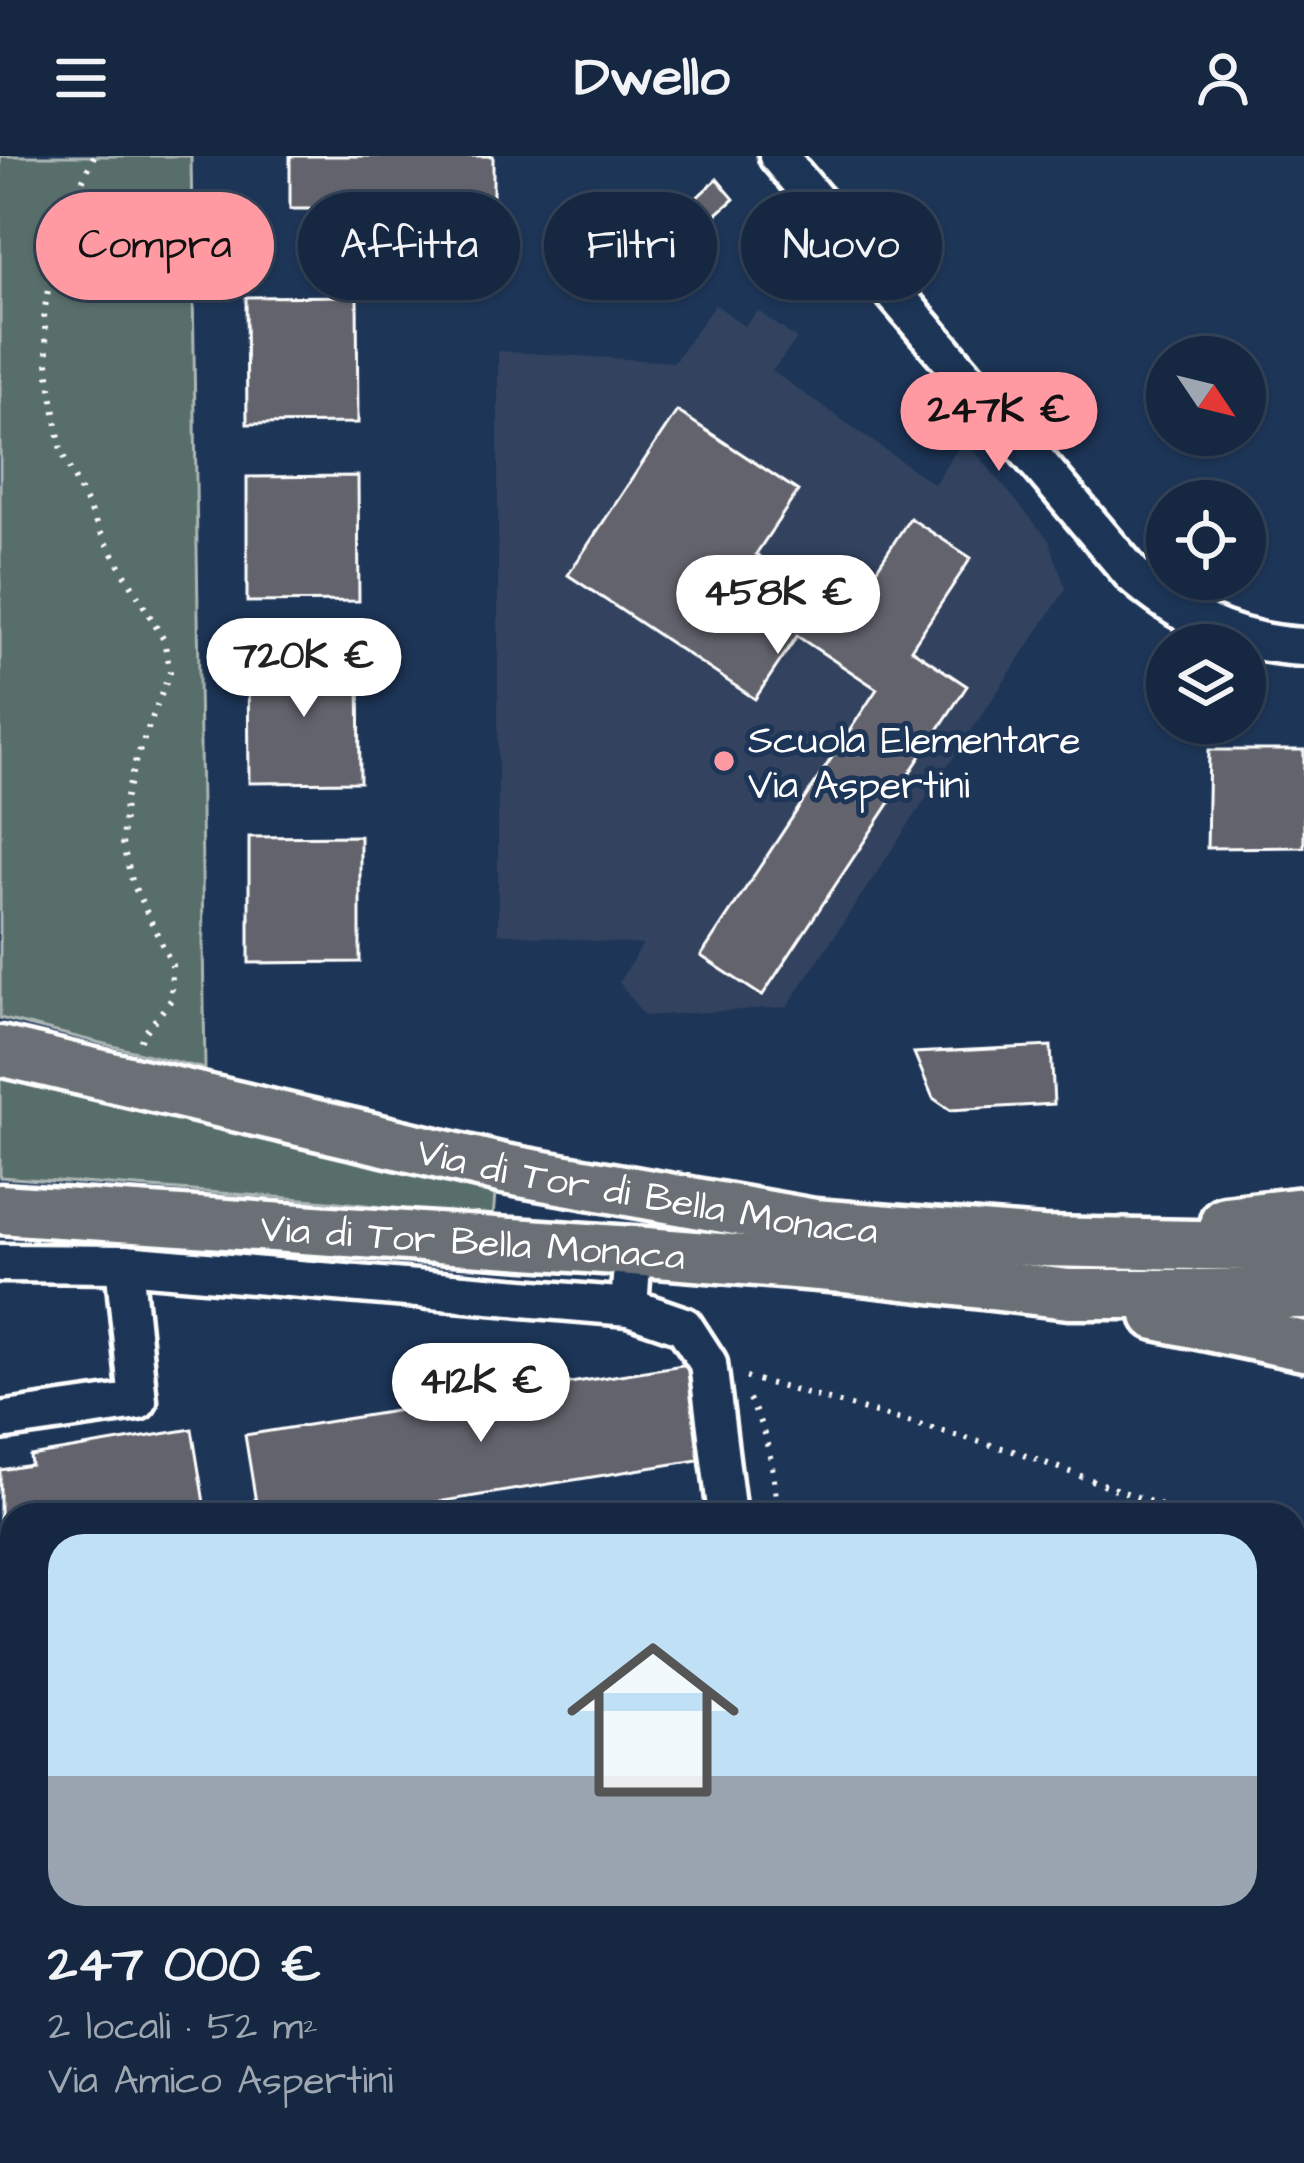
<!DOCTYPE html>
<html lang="it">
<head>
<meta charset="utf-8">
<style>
  body { margin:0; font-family:"Architects Daughter",sans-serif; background:#23344c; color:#f1f3f6; height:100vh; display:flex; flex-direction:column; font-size:45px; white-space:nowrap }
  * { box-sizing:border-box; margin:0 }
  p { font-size:39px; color:#9ea6b1 }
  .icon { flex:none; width:66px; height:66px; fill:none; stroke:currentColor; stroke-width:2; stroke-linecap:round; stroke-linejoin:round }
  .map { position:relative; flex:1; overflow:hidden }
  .details { position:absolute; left:0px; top:1347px; width:1305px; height:660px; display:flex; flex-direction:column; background:#162841; border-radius:36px 36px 0 0; box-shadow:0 3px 9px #0004,0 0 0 3px #35445a }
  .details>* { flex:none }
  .banner { position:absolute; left:36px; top:36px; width:1233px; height:108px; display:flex; gap:24px }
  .needle { width:78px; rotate:125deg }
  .controls { position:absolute; left:1146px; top:180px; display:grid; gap:24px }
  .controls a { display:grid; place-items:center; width:120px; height:120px; border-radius:50%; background:#162841; box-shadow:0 3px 9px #0004,0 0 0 3px #35445a; font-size:60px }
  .price { position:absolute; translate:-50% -102px; padding:0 27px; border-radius:42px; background:#fff; color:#222; font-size:39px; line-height:78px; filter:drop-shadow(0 3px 6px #0008) }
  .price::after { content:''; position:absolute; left:50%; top:72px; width:36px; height:27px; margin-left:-18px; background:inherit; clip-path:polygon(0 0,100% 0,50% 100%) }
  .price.on { background:#ff9aa2; color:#111 }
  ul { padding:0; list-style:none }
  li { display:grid; align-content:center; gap:24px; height:636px; padding:0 48px }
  li span { display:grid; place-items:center; height:372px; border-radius:36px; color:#555 }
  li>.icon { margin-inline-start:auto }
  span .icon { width:216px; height:216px; fill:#fffc; stroke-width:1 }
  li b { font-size:51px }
  .pill { padding:0 42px; border-radius:54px; background:#162841; box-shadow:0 3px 9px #0004,0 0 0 3px #35445a; font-size:42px; line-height:108px }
  .pill.on { background:#ff9aa2; color:#111 }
  header { display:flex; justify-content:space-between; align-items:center; height:156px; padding:0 48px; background:#162841; font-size:54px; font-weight:700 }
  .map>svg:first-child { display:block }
  .built { fill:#32435e }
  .green { fill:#586e6a; stroke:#acb6b4; stroke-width:3 }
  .building { fill:#63646d; stroke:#fff; stroke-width:3 }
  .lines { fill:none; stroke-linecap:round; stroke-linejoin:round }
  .minor-casing { stroke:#fff; stroke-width:45 }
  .major-casing { stroke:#fff; stroke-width:57 }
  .path { stroke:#fff; stroke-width:6; stroke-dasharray:3 9; stroke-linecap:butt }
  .minor { stroke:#1d3557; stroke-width:36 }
  .major { stroke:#6a7074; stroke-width:48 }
  .poi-dot { fill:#ff9aa2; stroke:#1d3557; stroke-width:4.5 }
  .labels { text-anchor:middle; stroke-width:10; stroke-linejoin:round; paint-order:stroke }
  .poi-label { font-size:39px; fill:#fff; stroke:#1d3557; text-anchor:start }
  .street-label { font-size:39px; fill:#fff; stroke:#1d3557 }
</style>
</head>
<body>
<header><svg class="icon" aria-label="menu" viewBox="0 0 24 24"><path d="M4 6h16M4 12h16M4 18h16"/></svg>Dwello<svg class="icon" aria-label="person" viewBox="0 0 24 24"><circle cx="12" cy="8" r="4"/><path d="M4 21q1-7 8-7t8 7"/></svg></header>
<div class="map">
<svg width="1304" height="2007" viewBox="0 0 1304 2007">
  <rect width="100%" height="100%" fill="#1d3557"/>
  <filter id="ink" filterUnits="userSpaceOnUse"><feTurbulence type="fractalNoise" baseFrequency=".00833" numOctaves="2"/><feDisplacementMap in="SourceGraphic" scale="24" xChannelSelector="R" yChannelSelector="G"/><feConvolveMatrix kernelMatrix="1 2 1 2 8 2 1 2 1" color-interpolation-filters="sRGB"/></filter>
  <g filter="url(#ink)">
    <path class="built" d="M715 148 744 170 758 155 797 183 772 215 934 328 964 283 1049 384 1066 433 787 851 644 860 619 826 642 789 498 777V195L674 206Z"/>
    <g class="green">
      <path d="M0 0H191L205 913 0 862Z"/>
      <path d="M0 922 144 948 495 1037 493 1063 329 1045 0 1021Z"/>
    </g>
    <g class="building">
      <rect x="290" y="0" width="203" height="53"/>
      <path d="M717 23 734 43 709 65 692 46Z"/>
      <path d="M357 140 358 267 247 268 246 141Z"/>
      <path d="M677 255 798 335 756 398 847 458 910 362 971 402 911 493 967 530 762 840 701 800 877 533 797 480 755 543 568 419Z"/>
      <path d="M358 320 359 445 247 446V321Z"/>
      <path d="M248 501H359L360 626 249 627Z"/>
      <path d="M1209 594H1304V691L1207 692Z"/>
      <path d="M360 680V806L249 807V681Z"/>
      <path d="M1051 890 1054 948 950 954 933 942 914 897Z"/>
      <path d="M695 1207 710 1302 357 1359H258L245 1279Z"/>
      <path d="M192 1273 206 1359H12V1457L0 1459V1314L31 1309 30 1300Z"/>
    </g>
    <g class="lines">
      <defs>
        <g id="minor">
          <path d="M778 0 1132 418C1181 462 1237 488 1304 491"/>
          <path d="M0 1107 124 1108 629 1151 633 1095"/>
          <path d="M629 1151 684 1170 708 1207 727 1359"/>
          <path d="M0 1265 138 1245 124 1108"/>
          <path d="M0 1560 12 1559"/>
          <path d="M1293 1563 1304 1570"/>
          <path d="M1293 1707 1304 1705"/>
          <path d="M1272 1995 1275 2007"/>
        </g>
        <g id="major">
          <path id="s1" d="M0 895 504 1013 814 1068 1042 1086 1304 1091"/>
          <path id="s2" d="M0 1053 633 1095 843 1112 1069 1138H1304"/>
          <path d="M1225 1065 1304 1056"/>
          <path d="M1156 1159 1304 1190"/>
        </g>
      </defs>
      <use href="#minor" class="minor-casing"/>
      <use href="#major" class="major-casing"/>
      <g class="path">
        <path d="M94 0 57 79 44 158 49 219 61 295 99 374 164 484 170 516 134 609 125 645 122 687 133 728 172 809 171 844 143 879 139 890"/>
        <path d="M746 1221 1013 1295 1186 1359"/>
        <path d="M749 1243C769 1280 775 1317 777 1359"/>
        <path d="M1293 1393 1304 1391"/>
        <path d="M0 1619 12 1617"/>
        <path d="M1062 1995 1092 2007"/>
      </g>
      <use href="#minor" class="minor"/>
      <use href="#major" class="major"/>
    </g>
  </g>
  <circle class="poi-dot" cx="724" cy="605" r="12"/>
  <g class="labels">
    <g class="poi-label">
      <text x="748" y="597">Scuola Elementare<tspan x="748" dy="45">Via Aspertini</tspan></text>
    </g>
    <g class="street-label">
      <text dy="14" stroke="none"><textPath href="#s1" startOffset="663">Via di Tor di Bella Monaca</textPath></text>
      <text dy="14" stroke="none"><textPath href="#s2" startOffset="474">Via di Tor Bella Monaca</textPath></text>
    </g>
  </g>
</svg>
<div class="controls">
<a><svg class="needle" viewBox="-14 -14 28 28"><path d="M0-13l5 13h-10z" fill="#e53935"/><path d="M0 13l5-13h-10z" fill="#9ea6b1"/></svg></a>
<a><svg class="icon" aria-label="locate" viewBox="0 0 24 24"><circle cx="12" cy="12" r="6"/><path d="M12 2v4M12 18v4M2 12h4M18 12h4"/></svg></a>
<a><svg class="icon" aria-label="layers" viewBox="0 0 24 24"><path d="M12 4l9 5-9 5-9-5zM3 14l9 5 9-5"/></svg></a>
</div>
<b class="price on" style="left:999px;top:318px">247K €</b>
<b class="price" style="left:778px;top:501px">458K €</b>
<b class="price" style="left:304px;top:564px">720K €</b>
<b class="price" style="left:481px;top:1289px">412K €</b>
<div class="banner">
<a class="pill on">Compra</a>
<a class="pill">Affitta</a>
<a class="pill">Filtri</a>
<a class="pill">Nuovo</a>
</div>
<section class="details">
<ul>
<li><span style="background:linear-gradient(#bfe0f5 65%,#9aa5b1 0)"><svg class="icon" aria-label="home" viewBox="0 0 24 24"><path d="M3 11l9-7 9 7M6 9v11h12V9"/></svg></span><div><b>247 000 €</b><p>2 locali · 52 m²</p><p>Via Amico Aspertini</p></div></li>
</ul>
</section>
</div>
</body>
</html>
